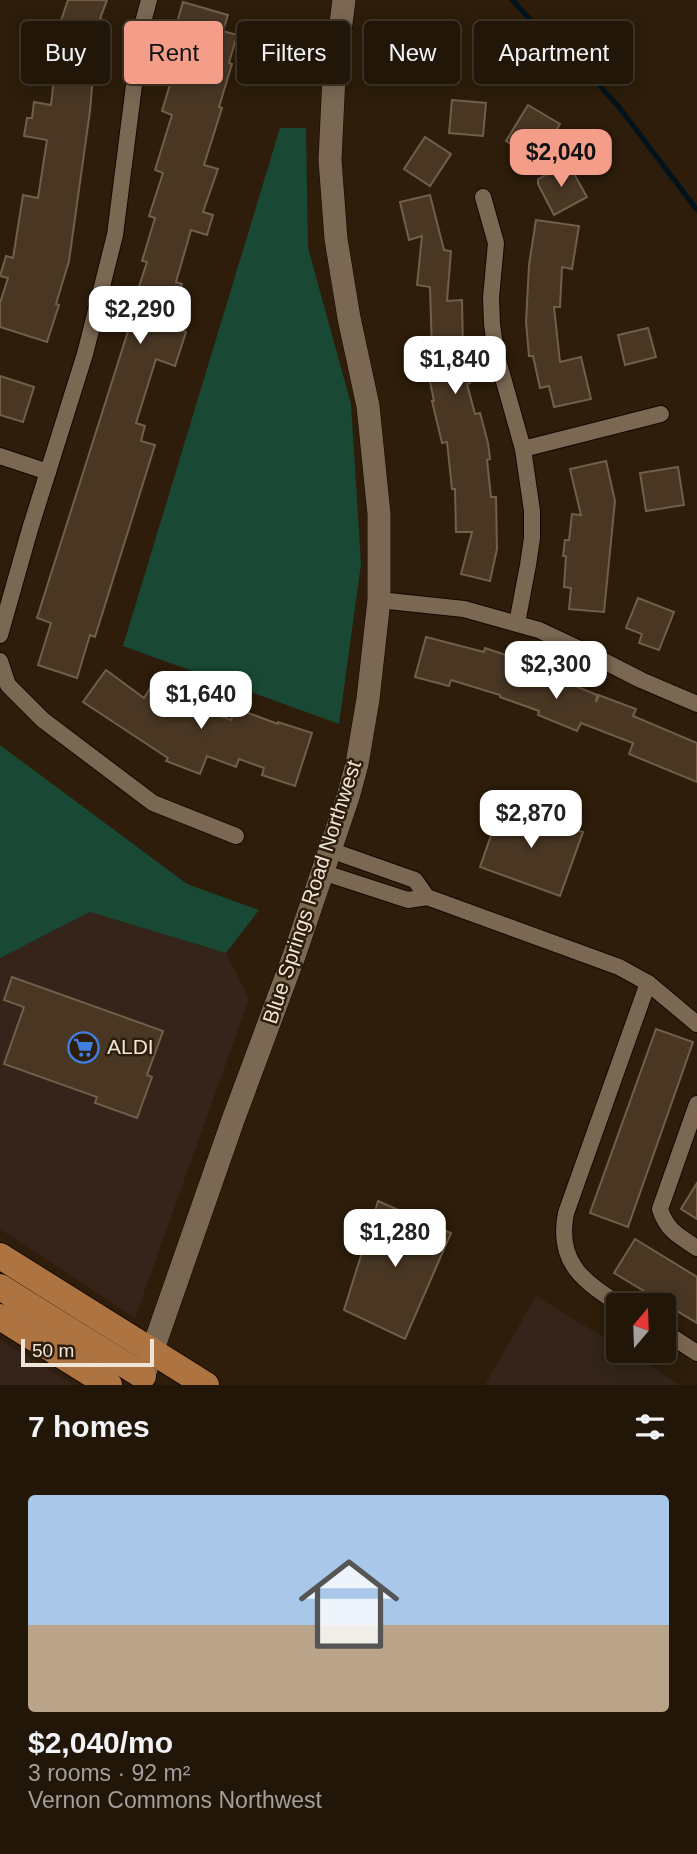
<!DOCTYPE html>
<html lang="en">
<head>
<meta charset="utf-8">
<style>
  body { margin:0; font-family:Arial,sans-serif; background:#2e2316; color:#f1f3f6; height:100vh; display:flex; flex-direction:column; font-size:26px; white-space:nowrap }
  * { box-sizing:border-box; margin:0 }
  p { font-size:23px; color:#a29f9c }
  .icon { flex:none; width:38px; height:38px; fill:none; stroke:currentColor; stroke-width:2; stroke-linecap:round; stroke-linejoin:round }
  .map { position:relative; height:1385px; overflow:hidden }
  .sheet { display:flex; flex-direction:column; background:#221608; flex:1 }
  .sheet>* { flex:none }
  .guide { position:absolute; left:21px; top:21px; width:656px; height:63px; display:flex; gap:14px }
  .needle { width:46px; rotate:19deg }
  .tools { position:absolute; left:606px; top:1293px; display:grid; gap:14px }
  .tools a { display:grid; place-items:center; width:70px; height:70px; border-radius:7px; background:#221608; box-shadow:0 4px 18px #0003,0 0 0 2px #3f3529; font-size:35px }
  .scale { position:absolute; left:21px; bottom:18px; width:133px; box-sizing:border-box; padding-left:7px; border:4px solid #efe4d8; border-top:0; font-size:19px; line-height:24px; white-space:nowrap; color:#efe4d8; -webkit-text-stroke:5px #2d1d0a; paint-order:stroke }
  .price { position:absolute; translate:-50% -60px; padding:0 16px; border-radius:14px; background:#fff; color:#222; font-size:23px; line-height:46px; filter:drop-shadow(0 2px 4px #0008) }
  .price::after { content:''; position:absolute; left:50%; top:42px; width:21px; height:16px; margin-left:-10px; background:inherit; clip-path:polygon(0 0,100% 0,50% 100%) }
  .price.active { background:#f49e8a; color:#111 }
  ul { padding:0; list-style:none }
  li { display:grid; align-content:center; gap:14px; height:371px; padding:0 28px }
  li span { display:grid; place-items:center; height:217px; border-radius:7px; color:#555 }
  li>.icon { margin-inline-start:auto }
  span .icon { width:126px; height:126px; fill:#fffc; stroke-width:1 }
  li b { font-size:30px }
  h2 { display:flex; justify-content:space-between; align-items:center; height:84px; padding:0 28px; font-size:30px }
  .tag { padding:0 24px; border-radius:7px; background:#221608; box-shadow:0 4px 18px #0003,0 0 0 2px #3f3529; font-size:24px; line-height:63px }
  .tag.active { background:#f49e8a; color:#111 }
  .map>svg:first-child { display:block }
  .commercial { fill:#34241a }
  .green { fill:#194934 }
  .lines { fill:none; stroke-linecap:round; stroke-linejoin:round }
  .stream { stroke:#00131d; stroke-width:5 }
  .building { fill:#493724; stroke:#725f4a; stroke-width:2 }
  .street-casing { stroke:#150700; stroke-width:18 }
  .secondary-casing { stroke:#150700; stroke-width:24 }
  .primary-casing { stroke:#150700; stroke-width:28 }
  .street { stroke:#7b6853; stroke-width:16 }
  .secondary { stroke:#7b6853; stroke-width:23 }
  .primary { stroke:#ad7442; stroke-width:26 }
  .labels { text-anchor:middle; stroke-width:5; stroke-linejoin:round; paint-order:stroke }
  .street-label { font-size:21px; fill:#efe4d8; stroke:#2d1d0a }
  .poi-label { font-size:21px; fill:#efe4d8; stroke:#2d1d0a; text-anchor:start }
</style>
</head>
<body>
<div class="map">
<svg width="697" height="1385" viewBox="0 0 697 1385">
  <rect width="100%" height="100%" fill="#2d1d0a"/>
  <g class="commercial">
    <path d="M90 912 226 953 249 999 135 1318 0 1229V958Z"/>
    <path d="M536 1296 618 1346V1351H625L680 1385H485Z"/>
    <path d="M0 1340 75 1385H0Z"/>
  </g>
  <g class="green">
    <path d="M280 128H306L308 248 351 404 361 564 339 724 123 646Z"/>
    <path d="M0 745 187 884 259 910 226 953 90 912 0 958Z"/>
  </g>
  <g class="lines">
    <path class="stream" d="M512 0 542 32 601 87 619 107 697 210"/>
  </g>
  <g class="building">
    <path d="M68 0H107L100 19 103 20 90 63H94L90 111 69 261 56 304 59 305 47 342 0 327V303L8 278 0 276 6 256 13 258 23 195 38 198 47 140 24 136 27 118H32L34 102 51 105 58 42 54 41Z"/>
    <path d="M183 2 228 15 223 31 237 35 229 63 232 64 219 107 222 108 204 165 218 169 203 212 213 215 207 235 191 230 176 282 182 284 168 327 186 332 175 366 156 359 136 423 145 426 141 441 155 445 95 637 90 635 77 678 38 665 51 623 37 618 136 306 133 305 147 262 142 261 155 218 149 216 163 173 155 170 172 115 162 111 171 81 166 80 180 38 173 36Z"/>
    <path d="M452 100 486 103 483 136 449 133Z"/>
    <path d="M528 105 560 124 538 160 506 141Z"/>
    <path d="M425 137 451 154 430 186 404 169Z"/>
    <path d="M568 163 587 197 554 215 538 184V179Z"/>
    <path d="M430 195 444 250 451 251 447 301 462 300 463 352 470 383 467 384 475 414 480 413 488 443 490 459 487 460 491 497H496L497 549 490 581 461 574 472 532H456L455 489H452L447 442 442 443 432 401H434L424 353 432 351 430 287 417 285 422 236 409 240 400 202Z"/>
    <path d="M536 220 579 226 572 269 562 267 560 307H554L560 362 581 357 591 399 554 407 549 386 540 388 533 356H529L526 322 529 265Z"/>
    <path d="M648 328 656 357 625 365 618 335Z"/>
    <path d="M0 376 34 387 23 422 0 415Z"/>
    <path d="M606 461 615 501 604 612 569 609 571 588 564 587 566 556H563L565 540H569L572 514 581 515 570 469Z"/>
    <path d="M678 467 684 505 646 511 640 473Z"/>
    <path d="M638 598 674 612 659 650 639 643 642 634 626 628Z"/>
    <path d="M426 637 484 652 485 648 524 661 548 670 546 674 597 695 596 702 599 695 601 696 636 709 633 716 697 743V782L629 754 633 743 581 723 577 731 538 715 539 711 500 697V695L451 680 449 686 415 677Z"/>
    <path d="M106 670 144 698 154 682 200 713 202 709 231 720 235 708 278 724V722L312 733 295 786 262 775 264 768 239 759 236 767 207 756 200 774 166 761 168 758 83 702Z"/>
    <path d="M502 804 583 832 560 896 480 867Z"/>
    <path d="M12 977 163 1031 147 1075 152 1077 137 1118 95 1103 97 1097 4 1064 24 1007 4 1000Z"/>
    <path d="M656 1029 693 1042 628 1227 590 1213Z"/>
    <path d="M697 1183V1219L681 1209Z"/>
    <path d="M378 1201 451 1233 405 1339 344 1310Z"/>
    <path d="M635 1239 697 1277V1323L614 1273Z"/>
  </g>
  <g class="lines">
    <defs>
      <g id="street">
        <path d="M483 197 496 243 491 298 492 324 496 353 523 449 532 511V538L528 565 517 623"/>
        <path d="M523 449 661 414"/>
        <path d="M0 456 48 472"/>
        <path d="M379 600 464 609 539 630 588 653 641 680 697 704"/>
        <path d="M0 635 30 529 85 354 115 235 141 30 149 0"/>
        <path d="M0 661 8 685 43 720 153 803 236 836"/>
        <path d="M330 850 415 880 427 897"/>
        <path d="M322 872 408 900 427 897 619 967 648 983 697 1024"/>
        <path d="M697 1104 660 1209C667 1231 679 1236 697 1248"/>
        <path d="M622 1306C584 1282 556 1263 566 1213L648 983"/>
        <path d="M663 1331 697 1353"/>
      </g>
      <path id="secondary" d="M146 1369 233 1120 294 956 348 797 357 764 368 699 379 600V514L368 406 349 318 336 239 330 160 334 76 344 0"/>
      <g id="primary">
        <path d="M0 1256 206 1385"/>
        <path d="M0 1287 143 1376"/>
        <path d="M0 1317 109 1385"/>
      </g>
    </defs>
    <use href="#street" class="street-casing"/>
    <use href="#secondary" class="secondary-casing"/>
    <use href="#primary" class="primary-casing"/>
    <use href="#street" class="street"/>
    <use href="#secondary" class="secondary"/>
    <use href="#primary" class="primary"/>
  </g>
  <defs>
    <symbol id="supermarket-ring" viewBox="-11 -11 22 22"><circle r="9.5" fill="#2d1d0a" stroke="#3f7fe0" stroke-width="1.5"/><path d="M-6-5.5h2.5l.6 2H6L4.5 2H-2.5L-4.4-4H-6ZM-1.5 3.2a1.3 1.3 0 1 0 .1 0ZM3 3.2a1.3 1.3 0 1 0 .1 0Z" fill="#3f7fe0"/></symbol>
  </defs>
  <g fill-rule="evenodd">
    <use href="#supermarket-ring" x="66" y="1030" width="35" height="35"/>
  </g>
  <g class="labels">
    <g class="street-label">
      <text transform="translate(312 892) rotate(-72)" y="7">Blue Springs Road Northwest</text>
    </g>
    <g class="poi-label">
      <text x="107" y="1054">ALDI</text>
    </g>
  </g>
</svg>
<div class="tools">
<a><svg class="needle" viewBox="-14 -14 28 28"><path d="M0-13l5 13h-10z" fill="#e53935"/><path d="M0 13l5-13h-10z" fill="#a29f9c"/></svg></a>
</div>
<div class="scale">50 m</div>
<b class="price active" style="left:561px;top:189px">$2,040</b>
<b class="price" style="left:140px;top:346px">$2,290</b>
<b class="price" style="left:455px;top:396px">$1,840</b>
<b class="price" style="left:556px;top:701px">$2,300</b>
<b class="price" style="left:201px;top:731px">$1,640</b>
<b class="price" style="left:531px;top:850px">$2,870</b>
<b class="price" style="left:395px;top:1269px">$1,280</b>
<div class="guide">
<a class="tag">Buy</a>
<a class="tag active">Rent</a>
<a class="tag">Filters</a>
<a class="tag">New</a>
<a class="tag">Apartment</a>
</div>
</div>
<section class="sheet">
<h2>7 homes<svg class="icon" aria-label="filters" viewBox="0 0 24 24"><path d="M4 7h16M4 17h16"/><circle cx="9" cy="7" r="2"/><circle cx="15" cy="17" r="2"/></svg></h2>
<ul>
<li><span style="background:linear-gradient(#a9c7e8 60%,#b9a48a 0)"><svg class="icon" aria-label="home" viewBox="0 0 24 24"><path d="M3 11l9-7 9 7M6 9v11h12V9"/></svg></span><div><b>$2,040/mo</b><p>3 rooms · 92 m²</p><p>Vernon Commons Northwest</p></div></li>
</ul>
</section>
</body>
</html>
